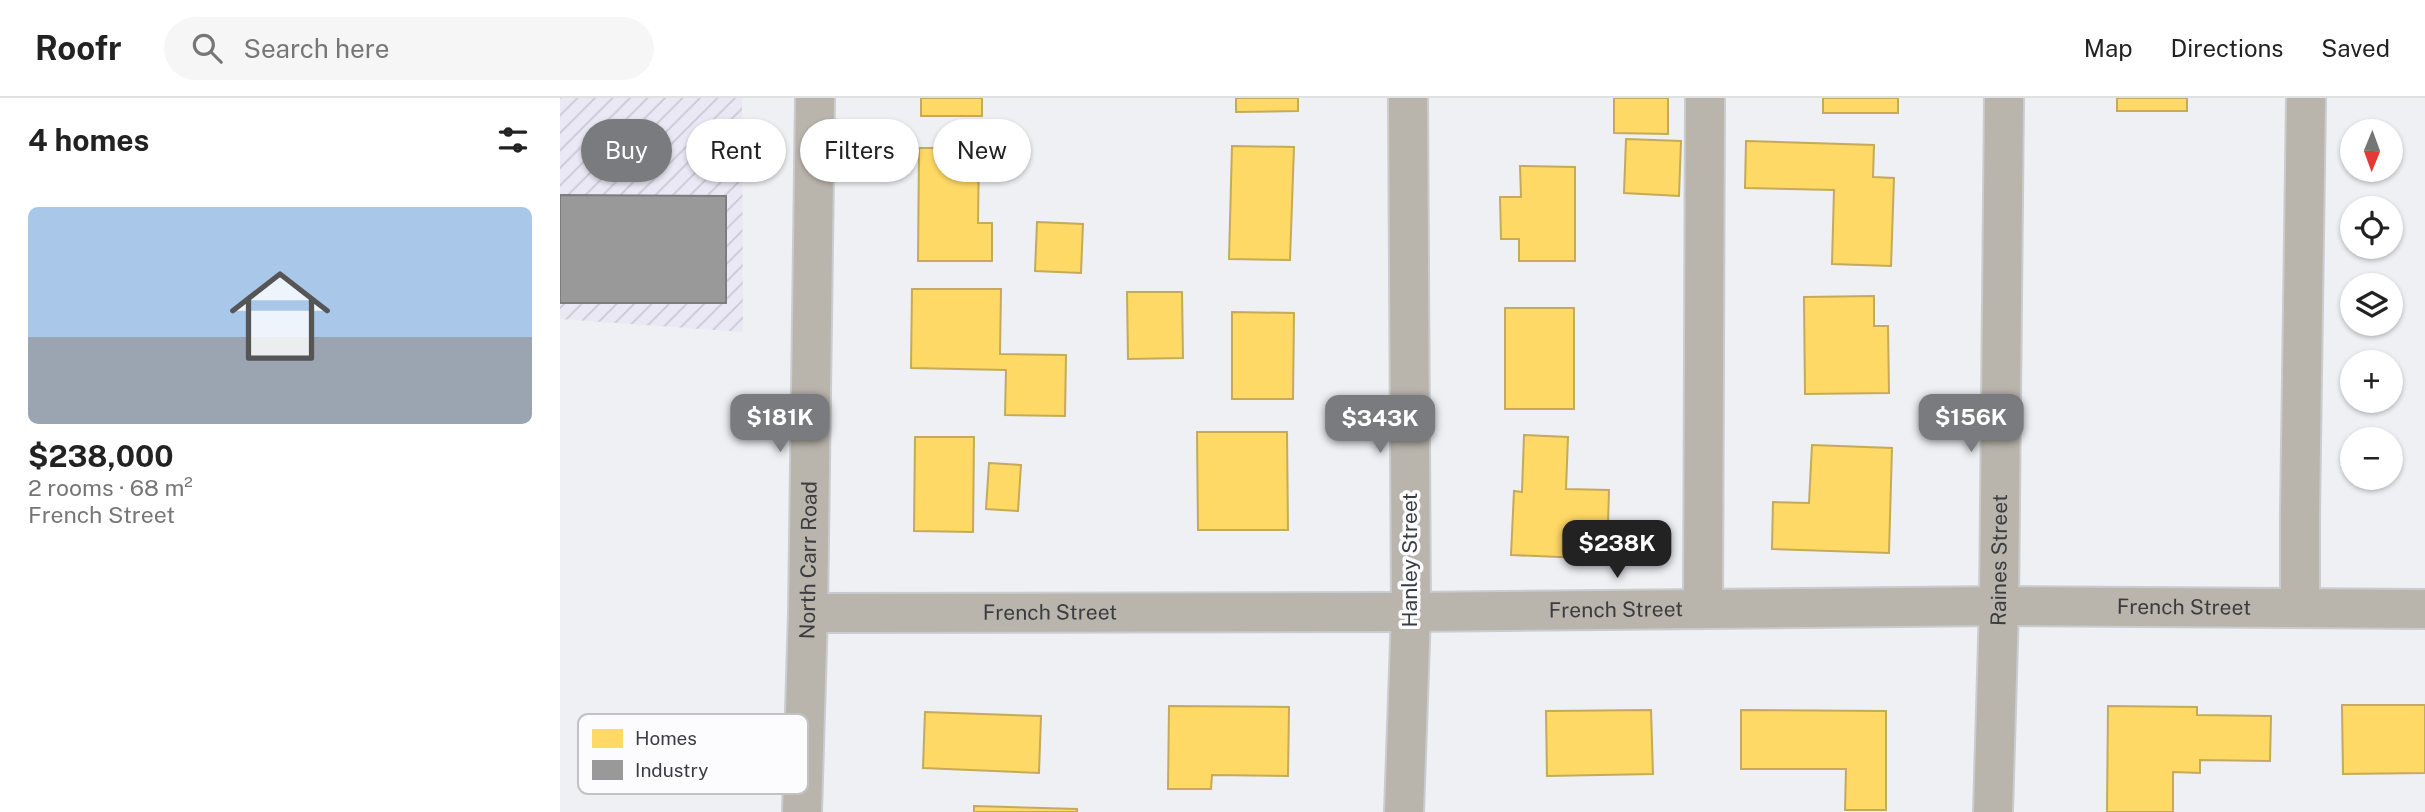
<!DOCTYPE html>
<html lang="en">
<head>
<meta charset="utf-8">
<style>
  body { margin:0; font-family:"Public Sans",sans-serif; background:#f6f6f6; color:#222; height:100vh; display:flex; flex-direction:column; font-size:26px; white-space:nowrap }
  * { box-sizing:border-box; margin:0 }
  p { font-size:23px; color:#767676 }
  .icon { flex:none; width:38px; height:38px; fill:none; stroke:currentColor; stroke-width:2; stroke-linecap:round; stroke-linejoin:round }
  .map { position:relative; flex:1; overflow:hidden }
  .panel { display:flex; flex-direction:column; background:#fff; width:560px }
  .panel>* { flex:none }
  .top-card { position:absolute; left:21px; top:21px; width:665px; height:63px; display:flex; gap:14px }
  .needle { width:46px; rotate:181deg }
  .tools { position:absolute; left:1780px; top:21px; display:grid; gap:14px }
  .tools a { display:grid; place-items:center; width:63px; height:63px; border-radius:50%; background:#fff; box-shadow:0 2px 5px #0004; font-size:35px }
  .price { position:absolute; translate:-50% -60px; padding:0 16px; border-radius:14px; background:#7a7b7e; color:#fff; font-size:23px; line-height:46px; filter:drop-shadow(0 2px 4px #0008) }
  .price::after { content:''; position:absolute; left:50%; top:42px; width:21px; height:16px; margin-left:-10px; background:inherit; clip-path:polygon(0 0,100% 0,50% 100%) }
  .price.on { background:#222; color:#fff }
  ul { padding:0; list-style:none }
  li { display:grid; align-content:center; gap:14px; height:371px; padding:0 28px }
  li+li { border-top:2px solid #e0e0e0 }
  li span { display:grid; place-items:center; height:217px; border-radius:10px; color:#555 }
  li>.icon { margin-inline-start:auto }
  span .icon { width:126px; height:126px; fill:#fffc; stroke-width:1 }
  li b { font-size:30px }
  h2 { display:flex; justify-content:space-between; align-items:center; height:84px; padding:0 28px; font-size:30px }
  .pill { padding:0 24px; border-radius:32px; background:#fff; box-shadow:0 2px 5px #0004; font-size:24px; line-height:63px }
  .pill.on { background:#7a7b7e; color:#fff }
  header { display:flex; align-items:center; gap:42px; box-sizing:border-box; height:98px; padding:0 35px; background:#fff; border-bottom:2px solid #e0e0e0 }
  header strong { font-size:33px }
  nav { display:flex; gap:38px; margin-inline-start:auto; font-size:24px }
  .search { width:490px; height:63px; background:#f6f6f6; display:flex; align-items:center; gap:18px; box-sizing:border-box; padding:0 24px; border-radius:38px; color:#767676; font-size:26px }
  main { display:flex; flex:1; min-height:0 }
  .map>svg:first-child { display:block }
  .industrial { fill:url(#industrial-furrows) }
  .homes { fill:#ffd966; stroke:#c4aa5a; stroke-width:2 }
  .industry { fill:#999; stroke:#7d7d7e; stroke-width:2 }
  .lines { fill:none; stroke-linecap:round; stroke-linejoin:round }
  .minor-casing { stroke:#cbcccf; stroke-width:42 }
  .minor { stroke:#b9b4ac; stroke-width:38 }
  .labels { text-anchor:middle; stroke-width:7; stroke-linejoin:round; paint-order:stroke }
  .street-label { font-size:21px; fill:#3b3c3f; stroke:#fcfcfe }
  .key { fill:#fcfcfe; stroke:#c2c2c5; stroke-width:2 }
  .key-label { font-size:19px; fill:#3b3c3f }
</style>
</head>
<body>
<header>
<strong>Roofr</strong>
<div class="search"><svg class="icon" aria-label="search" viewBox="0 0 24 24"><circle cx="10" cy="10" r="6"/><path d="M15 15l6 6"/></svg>Search here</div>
<nav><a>Map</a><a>Directions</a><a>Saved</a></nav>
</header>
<main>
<section class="panel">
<h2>4 homes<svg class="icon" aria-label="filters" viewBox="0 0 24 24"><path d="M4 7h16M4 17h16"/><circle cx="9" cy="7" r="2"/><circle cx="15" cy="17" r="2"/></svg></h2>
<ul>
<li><span style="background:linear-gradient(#a9c7e8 60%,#9aa5b1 0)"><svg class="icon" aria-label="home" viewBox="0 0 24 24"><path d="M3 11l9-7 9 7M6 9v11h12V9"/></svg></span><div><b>$238,000</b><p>2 rooms · 68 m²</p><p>French Street</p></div></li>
</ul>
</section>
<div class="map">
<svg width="1865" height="714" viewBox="0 0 1865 714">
  <defs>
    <pattern id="industrial-furrows" width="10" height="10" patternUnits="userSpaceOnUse" patternTransform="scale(1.75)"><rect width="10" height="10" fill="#ebe8f5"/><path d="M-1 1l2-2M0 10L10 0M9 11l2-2" fill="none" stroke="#cac8d3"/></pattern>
  </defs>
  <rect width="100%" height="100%" fill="#eef0f4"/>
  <path class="industrial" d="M0 0H182L183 234 0 221Z"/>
  <g class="homes">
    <rect x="361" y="0" width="61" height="18"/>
    <path d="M676 0H738V13L676 14Z"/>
    <path d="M1054 0H1108V36L1054 35Z"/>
    <rect x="1263" y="0" width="75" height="15"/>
    <rect x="1557" y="0" width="70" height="13"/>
    <path d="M1066 41 1121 43 1119 98 1064 95Z"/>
    <path d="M1186 43 1314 47 1313 79 1334 80 1331 168 1272 166 1274 92 1185 90Z"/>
    <path d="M672 48 734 49 730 162 669 161Z"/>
    <path d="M359 50H419L418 125H432V163H358Z"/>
    <path d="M960 68 1015 69V163H959V141H941L940 99H961Z"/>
    <path d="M477 124 523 126 521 175 475 173Z"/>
    <path d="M352 191H441L440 256 506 257 505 318 445 317 446 272 351 270Z"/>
    <path d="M567 194H622L623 260 568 261Z"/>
    <path d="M1314 198V228H1328L1329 295 1245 296 1244 199Z"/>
    <rect x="945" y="210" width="69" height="101"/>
    <path d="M672 214 734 215 733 301H672Z"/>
    <path d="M637 334H727L728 432H638Z"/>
    <path d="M964 337 1008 339 1006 391 1049 392 1047 461 951 457 954 393 962 394Z"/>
    <path d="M355 339H414L413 434 354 433Z"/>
    <path d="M1252 347 1332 350 1329 455 1212 451 1213 404 1249 405Z"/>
    <path d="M429 365 461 367 458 413 426 411Z"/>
    <path d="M1782 607H1865V675L1783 676Z"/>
    <path d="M609 608 729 609 728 678 652 677 651 691H608Z"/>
    <path d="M1548 608 1637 609V617L1711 618 1710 663 1640 662V675L1613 674V714H1547Z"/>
    <path d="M1091 612 1093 676 987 678 986 613Z"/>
    <path d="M1181 612 1326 613V712H1285L1286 671H1181Z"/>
    <path d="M365 614 481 618 479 675 363 670Z"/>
    <path d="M414 708 517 711V714H414Z"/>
  </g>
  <path class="industry" d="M0 97 166 98V205H0Z"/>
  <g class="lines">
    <defs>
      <g id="minor">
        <path d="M1740 510V417L1746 0"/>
        <path d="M1143 511 1145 0"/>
        <path id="s1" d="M248 515 851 514 1439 508 1865 511"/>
        <path id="s2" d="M242 714 248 515 255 0"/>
        <path d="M844 714 851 514 848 0"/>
        <path id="s3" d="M1433 714 1439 508 1444 0"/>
      </g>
    </defs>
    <use href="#minor" class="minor-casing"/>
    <use href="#minor" class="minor"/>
  </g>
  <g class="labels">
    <g class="street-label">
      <text dy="7" stroke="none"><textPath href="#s2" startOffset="252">North Carr Road</textPath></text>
      <text transform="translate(850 462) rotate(-90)" y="7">Hanley Street</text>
      <text dy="7" stroke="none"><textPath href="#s3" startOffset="252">Raines Street</textPath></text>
      <text dy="7" stroke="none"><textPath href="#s1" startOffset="1376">French Street</textPath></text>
      <text dy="7" stroke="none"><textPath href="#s1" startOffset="808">French Street</textPath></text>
      <text dy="7" stroke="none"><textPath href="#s1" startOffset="242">French Street</textPath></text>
    </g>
  </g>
  <rect x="18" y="616" width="230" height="80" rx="10" class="key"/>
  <rect x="32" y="631" width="31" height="19" fill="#ffd966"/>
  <rect x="32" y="662" width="31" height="20" fill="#999"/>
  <g class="key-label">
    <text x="75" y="647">Homes</text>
    <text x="75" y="679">Industry</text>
  </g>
</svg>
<div class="tools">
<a><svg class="needle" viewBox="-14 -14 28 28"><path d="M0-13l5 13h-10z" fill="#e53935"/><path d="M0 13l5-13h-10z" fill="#767676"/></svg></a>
<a><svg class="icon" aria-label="locate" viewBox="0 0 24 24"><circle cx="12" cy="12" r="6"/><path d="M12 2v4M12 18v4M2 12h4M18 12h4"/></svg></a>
<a><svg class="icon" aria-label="layers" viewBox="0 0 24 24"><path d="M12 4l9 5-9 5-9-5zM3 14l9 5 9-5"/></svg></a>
<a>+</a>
<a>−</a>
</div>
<b class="price" style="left:220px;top:356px">$181K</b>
<b class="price" style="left:1411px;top:356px">$156K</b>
<b class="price" style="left:820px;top:357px">$343K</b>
<b class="price on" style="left:1057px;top:482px">$238K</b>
<div class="top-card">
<a class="pill on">Buy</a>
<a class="pill">Rent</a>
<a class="pill">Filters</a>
<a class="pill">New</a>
</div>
</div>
</main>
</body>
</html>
